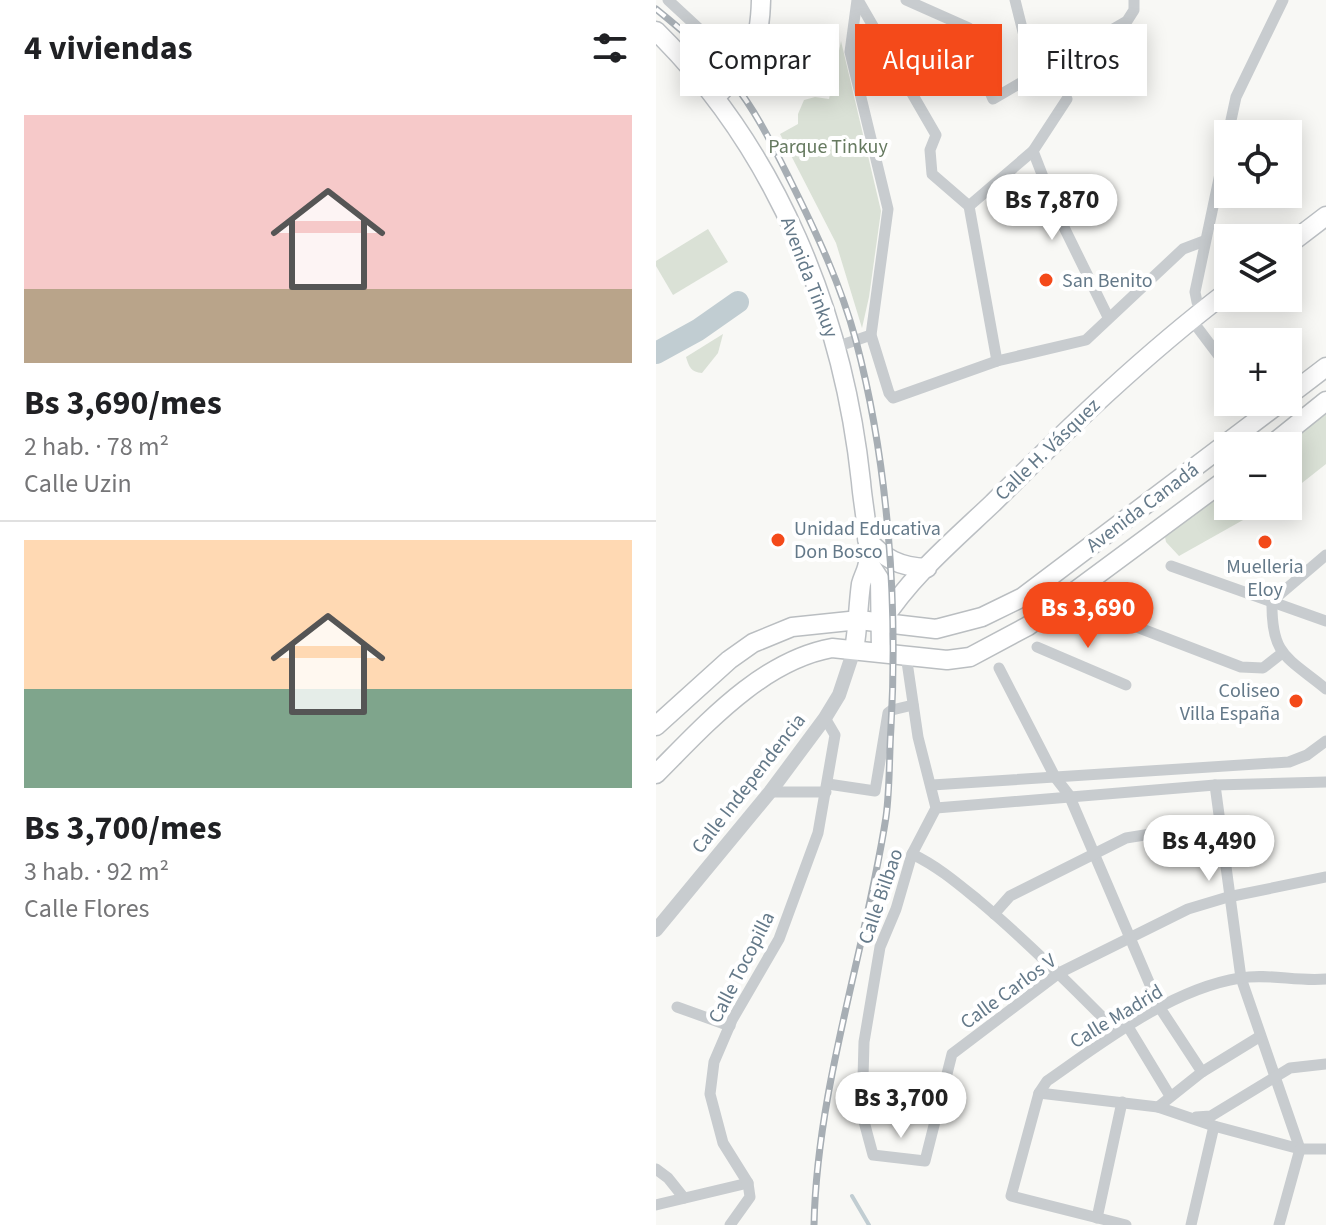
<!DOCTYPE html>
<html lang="es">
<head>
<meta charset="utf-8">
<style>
  body { margin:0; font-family:"Source Sans 3",sans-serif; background:#f2f2f2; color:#202124; height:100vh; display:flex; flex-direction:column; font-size:30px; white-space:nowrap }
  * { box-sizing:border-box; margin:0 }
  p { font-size:26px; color:#757577 }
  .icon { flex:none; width:44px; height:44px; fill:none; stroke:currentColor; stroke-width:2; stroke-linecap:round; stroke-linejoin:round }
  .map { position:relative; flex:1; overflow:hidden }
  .panel { display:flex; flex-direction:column; background:#fff; width:656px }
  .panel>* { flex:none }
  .top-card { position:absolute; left:24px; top:24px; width:526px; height:72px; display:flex; gap:16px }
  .buttons { position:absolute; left:558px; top:120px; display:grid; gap:16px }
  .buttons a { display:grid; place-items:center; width:88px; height:88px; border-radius:0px; background:#fff; box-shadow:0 4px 20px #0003; font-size:40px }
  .price { position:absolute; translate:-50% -68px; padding:0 18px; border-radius:28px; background:#fff; color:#222; font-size:26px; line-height:52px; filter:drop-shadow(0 2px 4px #0008) }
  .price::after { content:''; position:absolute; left:50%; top:48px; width:24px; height:18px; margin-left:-12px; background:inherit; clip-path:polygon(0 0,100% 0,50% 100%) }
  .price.on { background:#f44a1a; color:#fff }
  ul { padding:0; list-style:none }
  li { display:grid; align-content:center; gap:16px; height:424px; padding:0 24px }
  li+li { border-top:2px solid #e0e0e0 }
  li span { display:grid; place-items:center; height:248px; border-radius:0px; color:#555 }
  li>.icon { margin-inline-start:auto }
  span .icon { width:144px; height:144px; fill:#fffc; stroke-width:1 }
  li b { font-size:34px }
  h2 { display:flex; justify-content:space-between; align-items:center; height:96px; padding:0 24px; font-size:34px }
  .tag { padding:0 28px; border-radius:0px; background:#fff; box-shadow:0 4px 20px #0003; font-size:28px; line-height:72px }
  .tag.on { background:#f44a1a; color:#fff }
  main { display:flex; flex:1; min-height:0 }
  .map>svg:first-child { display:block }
  .green { fill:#dae1d6 }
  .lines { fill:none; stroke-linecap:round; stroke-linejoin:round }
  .stream { stroke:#c1cdd2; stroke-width:4 }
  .river { stroke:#c1cdd2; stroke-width:22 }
  .primary-casing { stroke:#bbbfc3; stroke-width:21 }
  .trunk-casing { stroke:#babec1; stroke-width:21 }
  .minor { stroke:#c8cccf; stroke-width:11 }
  .tertiary { stroke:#c8cccf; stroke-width:14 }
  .primary { stroke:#fff; stroke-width:18 }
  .trunk { stroke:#fff; stroke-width:18 }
  .rail-casing { stroke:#a7aeb4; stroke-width:7 }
  .rail { stroke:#fff; stroke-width:4; stroke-dasharray:12; stroke-linecap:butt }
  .poi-dot { fill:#f44a1a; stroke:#fff; stroke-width:3 }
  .labels { text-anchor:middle; stroke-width:8; stroke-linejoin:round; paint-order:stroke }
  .park-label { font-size:20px; fill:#667a60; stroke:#fff }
  .street-label { font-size:20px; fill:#647989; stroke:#fff }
  .poi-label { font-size:20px; fill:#647989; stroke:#fff; text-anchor:start }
</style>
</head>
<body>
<main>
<section class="panel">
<h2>4 viviendas<svg class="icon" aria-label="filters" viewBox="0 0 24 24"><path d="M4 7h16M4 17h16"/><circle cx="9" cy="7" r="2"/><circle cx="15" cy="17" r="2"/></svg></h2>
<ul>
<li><span style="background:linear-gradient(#f6c9c9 70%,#b9a48a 0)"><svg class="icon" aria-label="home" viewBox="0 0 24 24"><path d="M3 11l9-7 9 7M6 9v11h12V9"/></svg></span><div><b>Bs 3,690/mes</b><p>2 hab. · 78 m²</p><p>Calle Uzin</p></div></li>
<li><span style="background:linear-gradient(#ffd9b3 60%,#7fa58c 0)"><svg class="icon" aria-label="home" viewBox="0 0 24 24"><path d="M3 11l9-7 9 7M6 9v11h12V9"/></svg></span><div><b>Bs 3,700/mes</b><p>3 hab. · 92 m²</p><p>Calle Flores</p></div></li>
</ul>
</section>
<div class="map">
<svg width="670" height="1225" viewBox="0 0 670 1225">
  <rect width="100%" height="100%" fill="#f8f8f5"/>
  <g class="green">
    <path d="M92 27 87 55 74 73 51 48 67 28Z"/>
    <path d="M185 41 225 211 213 297 206 328 180 243 124 134 142 124V114L148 100 159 97 173 99Z"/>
    <path d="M52 229 72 262 17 295 0 266V261Z"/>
    <path d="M67 334 62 353 46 373C35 372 33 367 30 357Z"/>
    <path d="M670 414V464L632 494V446H628Z"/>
    <path d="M572 488V506H612L523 556 510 542 509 537Z"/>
  </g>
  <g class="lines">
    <path class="stream" d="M196 1196 213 1225"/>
    <path class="river" d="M0 353 42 330 82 302"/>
    <defs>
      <g id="primary">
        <path d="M0 31C121 150 187 314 205 482 207 507 214 535 212 561 212 569 207 576 205 584 202 606 202 628 198 650"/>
        <path d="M60 97C93 62 104 50 105 0"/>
        <path d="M632 245 670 216"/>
        <path d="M211 539C228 559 244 567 271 568"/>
        <path d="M213 563 224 580 225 652"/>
        <path d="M225 623C254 577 298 540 337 503 412 428 488 355 572 291"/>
      </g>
      <g id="trunk">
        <path d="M632 396 670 367"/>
        <path d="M614 446 670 401"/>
        <path d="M0 726 73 660 97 643 136 627 203 620 280 629 326 617 367 597 625 402"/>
        <path d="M0 774C49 725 105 661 176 648L291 660 314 657 372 626 572 478"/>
      </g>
    </defs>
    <use href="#primary" class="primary-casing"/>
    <use href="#trunk" class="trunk-casing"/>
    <g class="minor">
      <path d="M12 0 52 37 32 62"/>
      <path d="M201 0 194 52 232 209 215 335 233 393 237 398 341 361 430 340 527 249 548 241"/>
      <path d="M202 0 280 135 274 150 276 174 313 206 341 361"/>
      <path d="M250 0 313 28 322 65 337 99 471 21 478 10V0"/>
      <path d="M359 0 367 32 390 69"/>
      <path d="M572 134 580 97 627 0"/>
      <path d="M377 151 401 213 452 317"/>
      <path d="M313 206 377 151 411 99"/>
      <path d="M547 310 541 302 539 292 572 136"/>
      <path d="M535 319 572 368"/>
      <path d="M180 347 215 335"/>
      <path d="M670 555 616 601C615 656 631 657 670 689"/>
      <path d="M515 566 670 621"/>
      <path d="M439 611 585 667 607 668 625 654"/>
      <path d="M381 647 470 685"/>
      <path d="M250 655 262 737 280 808 256 854 240 909 224 947 208 1042 206 1114 217 1155 269 1161 296 1054 403 973 532 909 572 897 670 877"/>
      <path d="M343 668 399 777 413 795 504 1008 546 1072 502 1107"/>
      <path d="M172 784 219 791 232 713 236 710 257 705"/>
      <path d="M276 785 633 762 651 755 670 741"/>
      <path d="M559 785 585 978 644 1149"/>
      <path d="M114 792H170"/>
      <path d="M280 808 559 785 670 782"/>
      <path d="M256 854C281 866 300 882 322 900 371 941 416 986 461 1032"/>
      <path d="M338 914 354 896 470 838 562 823"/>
      <path d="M21 1007 74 1026"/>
      <path d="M471 1025 514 1096"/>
      <path d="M546 1072 603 1037"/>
      <path d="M383 1093 502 1107 558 1126 644 1149H670"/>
      <path d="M540 1117 555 1116 634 1068 670 1064"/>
      <path d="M0 1169 12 1178 28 1198"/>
      <path d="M0 1205 92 1183"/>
      <path d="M441 1218 466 1102"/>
      <path d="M74 1225 94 1197 92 1183 67 1143 54 1094 58 1062 76 1020 123 939 162 833 179 735 169 718"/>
      <path d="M470 1225 355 1196 383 1093 391 1081C447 1042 515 989 584 978 612 973 642 982 670 979"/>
      <path d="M535 1225 558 1126"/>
      <path d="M623 1225 644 1149"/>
    </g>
    <path class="tertiary" d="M0 930 114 792 169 718 183 695 198 650"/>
    <use href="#primary" class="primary"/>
    <use href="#trunk" class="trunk"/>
    <defs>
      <path id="rail" d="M0 9C26 30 53 53 75 80 99 109 117 146 134 180 160 232 185 285 200 341 232 462 242 602 235 727 233 757 234 788 230 817 209 953 161 1087 158 1225"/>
    </defs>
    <use href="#rail" class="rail-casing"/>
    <use href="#rail" class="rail"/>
  </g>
  <g class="poi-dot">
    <circle cx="390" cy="280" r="8"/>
    <circle cx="122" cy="540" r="8"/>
    <circle cx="609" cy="542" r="8"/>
    <circle cx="640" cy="701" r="8"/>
  </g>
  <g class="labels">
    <g class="park-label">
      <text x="172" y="153">Parque Tinkuy</text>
    </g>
    <g class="street-label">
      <text transform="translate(154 277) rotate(69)" y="7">Avenida Tinkuy</text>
      <text transform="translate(391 449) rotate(-44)" y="7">Calle H. Vásquez</text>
      <text transform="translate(486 507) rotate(-37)" y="7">Avenida Canadá</text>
      <text transform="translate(92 783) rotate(-52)" y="7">Calle Independencia</text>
      <text transform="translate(224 896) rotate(-71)" y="7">Calle Bilbao</text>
      <text transform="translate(85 967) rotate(-63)" y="7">Calle Tocopilla</text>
      <text transform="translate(352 991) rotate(-36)" y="7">Calle Carlos V</text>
      <text transform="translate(460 1016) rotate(-31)" y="7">Calle Madrid</text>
    </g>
    <g class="poi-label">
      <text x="406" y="287">San Benito</text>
      <text x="138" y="535">Unidad Educativa<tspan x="138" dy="23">Don Bosco</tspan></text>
      <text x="609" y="573" text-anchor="middle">Muelleria<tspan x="609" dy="23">Eloy</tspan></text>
      <text x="624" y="697" text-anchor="end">Coliseo<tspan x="624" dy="23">Villa España</tspan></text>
    </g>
  </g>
</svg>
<div class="buttons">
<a><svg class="icon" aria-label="locate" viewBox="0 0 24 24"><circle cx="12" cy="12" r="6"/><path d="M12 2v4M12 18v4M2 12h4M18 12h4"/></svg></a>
<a><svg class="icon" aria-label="layers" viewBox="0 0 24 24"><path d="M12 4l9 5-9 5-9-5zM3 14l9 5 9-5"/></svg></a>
<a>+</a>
<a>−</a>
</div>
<b class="price" style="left:396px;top:242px">Bs 7,870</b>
<b class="price on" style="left:432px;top:650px">Bs 3,690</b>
<b class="price" style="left:553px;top:883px">Bs 4,490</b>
<b class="price" style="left:245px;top:1140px">Bs 3,700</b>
<div class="top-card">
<a class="tag">Comprar</a>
<a class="tag on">Alquilar</a>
<a class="tag">Filtros</a>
</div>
</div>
</main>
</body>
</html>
